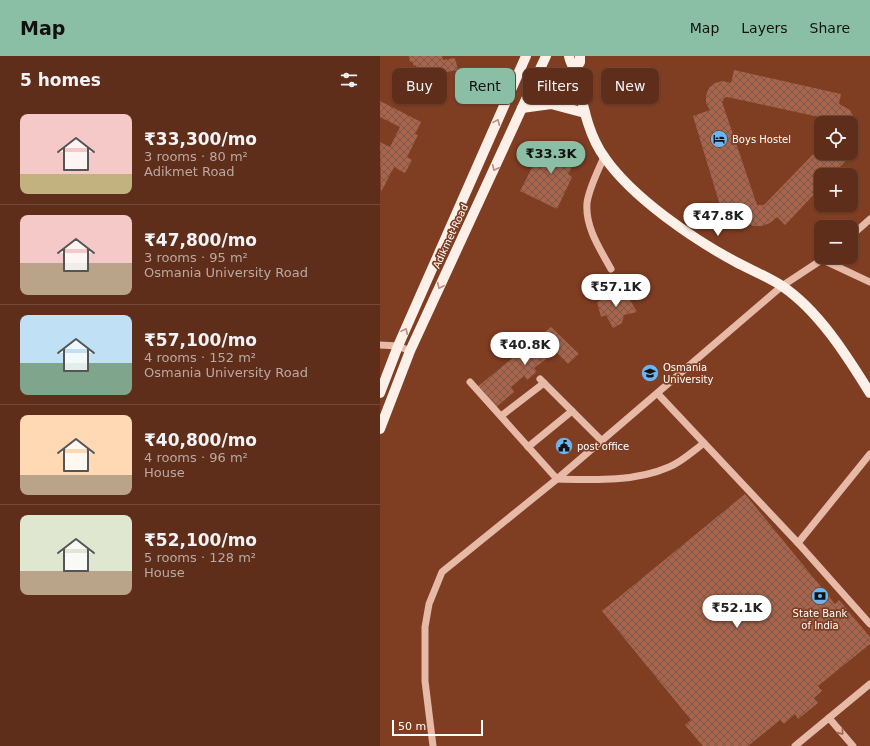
<!DOCTYPE html>
<html lang="en">
<head>
<meta charset="utf-8">
<style>
  body { margin:0; font-family:"DejaVu Sans",sans-serif; background:#653623; color:#f1f3f6; height:100vh; display:flex; flex-direction:column; font-size:15px; white-space:nowrap }
  * { box-sizing:border-box; margin:0 }
  p { font-size:13px; color:#baa8a2 }
  .icon { flex:none; width:22px; height:22px; fill:none; stroke:currentColor; stroke-width:2; stroke-linecap:round; stroke-linejoin:round }
  .map { position:relative; flex:1; overflow:hidden }
  .panel { display:flex; flex-direction:column; background:#5f2e1a; width:380px }
  .panel>* { flex:none }
  .banner { position:absolute; left:12px; top:12px; width:380px; height:36px; display:flex; gap:8px }
  .buttons { position:absolute; left:434px; top:60px; display:grid; gap:8px }
  .buttons a { display:grid; place-items:center; width:44px; height:44px; border-radius:8px; background:#5f2e1a; box-shadow:0 1px 3px #0004,0 0 0 1px #734a39; font-size:20px }
  .scale { position:absolute; left:12px; bottom:10px; width:91px; box-sizing:border-box; padding-left:4px; border:2px solid #fff; border-top:0; font-size:11px; line-height:14px; white-space:nowrap; color:#fff; -webkit-text-stroke:3px #7f3d22; paint-order:stroke }
  .price { position:absolute; translate:-50% -34px; padding:0 9px; border-radius:14px; background:#fff; color:#222; font-size:13px; line-height:26px; filter:drop-shadow(0 1px 2px #0008) }
  .price::after { content:''; position:absolute; left:50%; top:24px; width:12px; height:9px; margin-left:-6px; background:inherit; clip-path:polygon(0 0,100% 0,50% 100%) }
  .price.selected { background:#8abfa5; color:#111 }
  ul { padding:0; list-style:none }
  li { display:flex; align-items:center; gap:12px; height:100px; padding:0 20px }
  li+li { border-top:1px solid #734a39 }
  li span { display:grid; place-items:center; flex:none; width:112px; height:80px; border-radius:8px; color:#555 }
  li>.icon { margin-inline-start:auto }
  span .icon { width:48px; height:48px; fill:#fffc; stroke-width:1 }
  li b { font-size:17px }
  h2 { display:flex; justify-content:space-between; align-items:center; height:48px; padding:0 20px; font-size:17px }
  .pill { padding:0 14px; border-radius:8px; background:#5f2e1a; box-shadow:0 1px 3px #0004,0 0 0 1px #734a39; font-size:14px; line-height:36px }
  .pill.selected { background:#8abfa5; color:#111 }
  header { display:flex; align-items:center; gap:24px; box-sizing:border-box; height:56px; padding:0 20px; background:#8abfa5; color:#111 }
  header strong { font-size:19px }
  nav { display:flex; gap:22px; margin-inline-start:auto; font-size:14px }
  main { display:flex; flex:1; min-height:0 }
  .map>svg:first-child { display:block }
  .building { fill:url(#building-cross-hatch); fill-rule:evenodd }
  .lines { fill:none; stroke-linecap:round; stroke-linejoin:round }
  .minor { stroke:#e7b9a7; stroke-width:7 }
  .major { stroke:#fdf0e9; stroke-width:10 }
  .oneway { stroke:#b88e7c }
  .oneway2 { stroke:#9e624a }
  .labels { text-anchor:middle; stroke-width:3.5; stroke-linejoin:round; paint-order:stroke }
  .poi-label { font-size:10px; fill:#fff; stroke:#7f3d22; text-anchor:start }
  .street-label { font-size:10px; fill:#fff; stroke:#7f3d22 }
</style>
</head>
<body>
<header>
<strong>Map</strong>
<nav><a>Map</a><a>Layers</a><a>Share</a></nav>
</header>
<main>
<section class="panel">
<h2>5 homes<svg class="icon" aria-label="filters" viewBox="0 0 24 24"><path d="M4 7h16M4 17h16"/><circle cx="9" cy="7" r="2"/><circle cx="15" cy="17" r="2"/></svg></h2>
<ul>
<li><span style="background:linear-gradient(#f6c9c9 75%,#c2b280 0)"><svg class="icon" aria-label="home" viewBox="0 0 24 24"><path d="M3 11l9-7 9 7M6 9v11h12V9"/></svg></span><div><b>₹33,300/mo</b><p>3 rooms · 80 m²</p><p>Adikmet Road</p></div></li>
<li><span style="background:linear-gradient(#f6c9c9 60%,#b9a48a 0)"><svg class="icon" aria-label="home" viewBox="0 0 24 24"><path d="M3 11l9-7 9 7M6 9v11h12V9"/></svg></span><div><b>₹47,800/mo</b><p>3 rooms · 95 m²</p><p>Osmania University Road</p></div></li>
<li><span style="background:linear-gradient(#bfe0f5 60%,#7fa58c 0)"><svg class="icon" aria-label="home" viewBox="0 0 24 24"><path d="M3 11l9-7 9 7M6 9v11h12V9"/></svg></span><div><b>₹57,100/mo</b><p>4 rooms · 152 m²</p><p>Osmania University Road</p></div></li>
<li><span style="background:linear-gradient(#ffd9b3 75%,#b9a48a 0)"><svg class="icon" aria-label="home" viewBox="0 0 24 24"><path d="M3 11l9-7 9 7M6 9v11h12V9"/></svg></span><div><b>₹40,800/mo</b><p>4 rooms · 96 m²</p><p>House</p></div></li>
<li><span style="background:linear-gradient(#dfe7d0 70%,#b9a48a 0)"><svg class="icon" aria-label="home" viewBox="0 0 24 24"><path d="M3 11l9-7 9 7M6 9v11h12V9"/></svg></span><div><b>₹52,100/mo</b><p>5 rooms · 128 m²</p><p>House</p></div></li>
</ul>
</section>
<div class="map">
<svg width="490" height="690" viewBox="0 0 490 690">
  <defs>
    <pattern id="building-cross-hatch" width="8" height="8" patternUnits="userSpaceOnUse"><rect width="8" height="8" fill="#a8654b"/><path d="M0 0l8 8M0 8l8-8" fill="none" stroke="#7a584c"/></pattern>
  </defs>
  <rect width="100%" height="100%" fill="#7f3d22"/>
  <g class="building">
    <path d="M29 0H62L63 4 75 2 78 14 65 16 64 12 53 14 54 19 39 22 36 9 34 10 32 5 30 6Z"/>
    <path d="M354 14 461 38 459 48 470 54 476 66 477 72 472 84 479 91 452 119H441V131L405 169 397 161 390 167 382 170H373L365 166 358 160 354 153 342 156 313 60 330 54 326 47V39L329 32 335 27 343 25 351 27ZM347 41 453 64 457 67H471V97H441V90L384 149H377L342 46 344 42Z"/>
    <path d="M0 45 41 66 35 78 38 79 27 101 32 104 25 117 14 111 1 136 0 86 10 91 20 71 0 61Z"/>
    <path d="M170 85 200 98 188 118 192 121 177 153 140 135 156 104 162 101Z"/>
    <path d="M240 236 246 237 257 256 244 259 242 267 233 272 226 259 221 261 217 246Z"/>
    <path d="M171 271 199 298 188 308 176 296 154 312 157 316 147 324 144 320 131 331 134 336 115 352 97 331Z"/>
    <path d="M365 438 455 548 459 544 490 581V588L438 630 442 635 434 642 438 647 418 663 415 658 404 668 400 664 368 690H323L305 669 311 664 222 555Z"/>
  </g>
  <g class="lines">
    <g class="minor">
      <path d="M224 101C218 115 209 132 207 147 205 171 220 193 231 213"/>
      <path d="M471 180 490 163"/>
      <path d="M443 204 490 226"/>
      <path d="M0 289 18 290 30 295"/>
      <path d="M160 323 222 385"/>
      <path d="M90 326 177 423C213 424 255 426 289 411 302 406 313 395 324 387"/>
      <path d="M278 338 418 487 490 568"/>
      <path d="M121 360 164 327"/>
      <path d="M148 391 192 355"/>
      <path d="M418 487 490 398"/>
      <path d="M449 662 473 690"/>
      <path d="M53 690 45 625V571L49 548 62 516 177 423 402 230 446 201"/>
      <path d="M415 690 490 628"/>
    </g>
    <g class="major">
      <path d="M189 0C190 8 196 14 197 22 203 49 208 79 225 102 253 142 313 183 356 206 371 214 388 221 402 230 439 255 467 300 490 337"/>
      <path d="M195 14 200 6V0"/>
      <path d="M142 52 171 48 205 57"/>
      <path d="M0 337 18 290 146 0"/>
      <path d="M0 373 30 295 166 0"/>
    </g>
  </g>
  <defs><path id="oneway-chevron" d="M-2-3.5L2.5 0L-2 3.5" fill="none" stroke-width="1.6" stroke-linecap="round" stroke-linejoin="round"/></defs>
  <g class="oneway">
    <use href="#oneway-chevron" transform="translate(117 66) rotate(-66)"/>
    <use href="#oneway-chevron" transform="translate(115 112) rotate(115)"/>
    <use href="#oneway-chevron" transform="translate(60 230) rotate(115)"/>
    <use href="#oneway-chevron" transform="translate(25 275) rotate(-66)"/>
  </g>
  <use class="oneway2" href="#oneway-chevron" transform="translate(461 676) rotate(51)"/>
  <defs>
    <symbol id="hotel-disc" viewBox="-11 -11 22 22"><circle r="9.5" fill="#6ab6f3" stroke="#7f3d22"/><path d="M-6-4.5h1.5V1H6V5H4.5V3h-9V5H-6ZM-4 0a1.8 1.8 0 1 1 3.6 0ZM.5 0V-2.5h3Q6-2.5 6 0Z" fill="#111"/></symbol>
    <symbol id="university-disc" viewBox="-11 -11 22 22"><circle r="9.5" fill="#6ab6f3" stroke="#7f3d22"/><path d="M0-5L7-2L0 1L-7-2ZM-4 1L0 2.5L4 1V4Q0 6-4 4Z" fill="#111"/></symbol>
    <symbol id="civic-disc" viewBox="-11 -11 22 22"><circle r="9.5" fill="#6ab6f3" stroke="#7f3d22"/><path d="M-.6-6.5H3V-4.5H.6V-3L4-1V1h2V6H-6V1h2V-1L-.6-3ZM-1.2 2.5V6h2.4V2.5Z" fill="#111"/></symbol>
    <symbol id="bank-disc" viewBox="-11 -11 22 22"><circle r="9.5" fill="#6ab6f3" stroke="#7f3d22"/><path d="M-6-4H6V4H-6ZM0-2.3a2.3 2.3 0 1 0 0 4.6a2.3 2.3 0 1 0 0-4.6Z" fill="#111"/></symbol>
  </defs>
  <g fill-rule="evenodd">
    <use href="#hotel-disc" x="329" y="73" width="20" height="20"/>
    <use href="#university-disc" x="260" y="307" width="20" height="20"/>
    <use href="#civic-disc" x="174" y="380" width="20" height="20"/>
    <use href="#bank-disc" x="430" y="530" width="20" height="20"/>
  </g>
  <g class="labels">
    <g class="poi-label">
      <text x="352" y="87">Boys Hostel</text>
      <text x="283" y="315">Osmania<tspan x="283" dy="12">University</tspan></text>
      <text x="197" y="394">post office</text>
      <text x="440" y="561" text-anchor="middle">State Bank<tspan x="440" dy="12">of India</tspan></text>
    </g>
    <g class="street-label">
      <text transform="translate(70 180) rotate(-65)" y="4">Adikmet Road</text>
    </g>
  </g>
</svg>
<div class="buttons">
<a><svg class="icon" aria-label="locate" viewBox="0 0 24 24"><circle cx="12" cy="12" r="6"/><path d="M12 2v4M12 18v4M2 12h4M18 12h4"/></svg></a>
<a>+</a>
<a>−</a>
</div>
<div class="scale">50 m</div>
<b class="price selected" style="left:171px;top:119px">₹33.3K</b>
<b class="price" style="left:338px;top:181px">₹47.8K</b>
<b class="price" style="left:236px;top:252px">₹57.1K</b>
<b class="price" style="left:145px;top:310px">₹40.8K</b>
<b class="price" style="left:357px;top:573px">₹52.1K</b>
<div class="banner">
<a class="pill">Buy</a>
<a class="pill selected">Rent</a>
<a class="pill">Filters</a>
<a class="pill">New</a>
</div>
</div>
</main>
</body>
</html>
